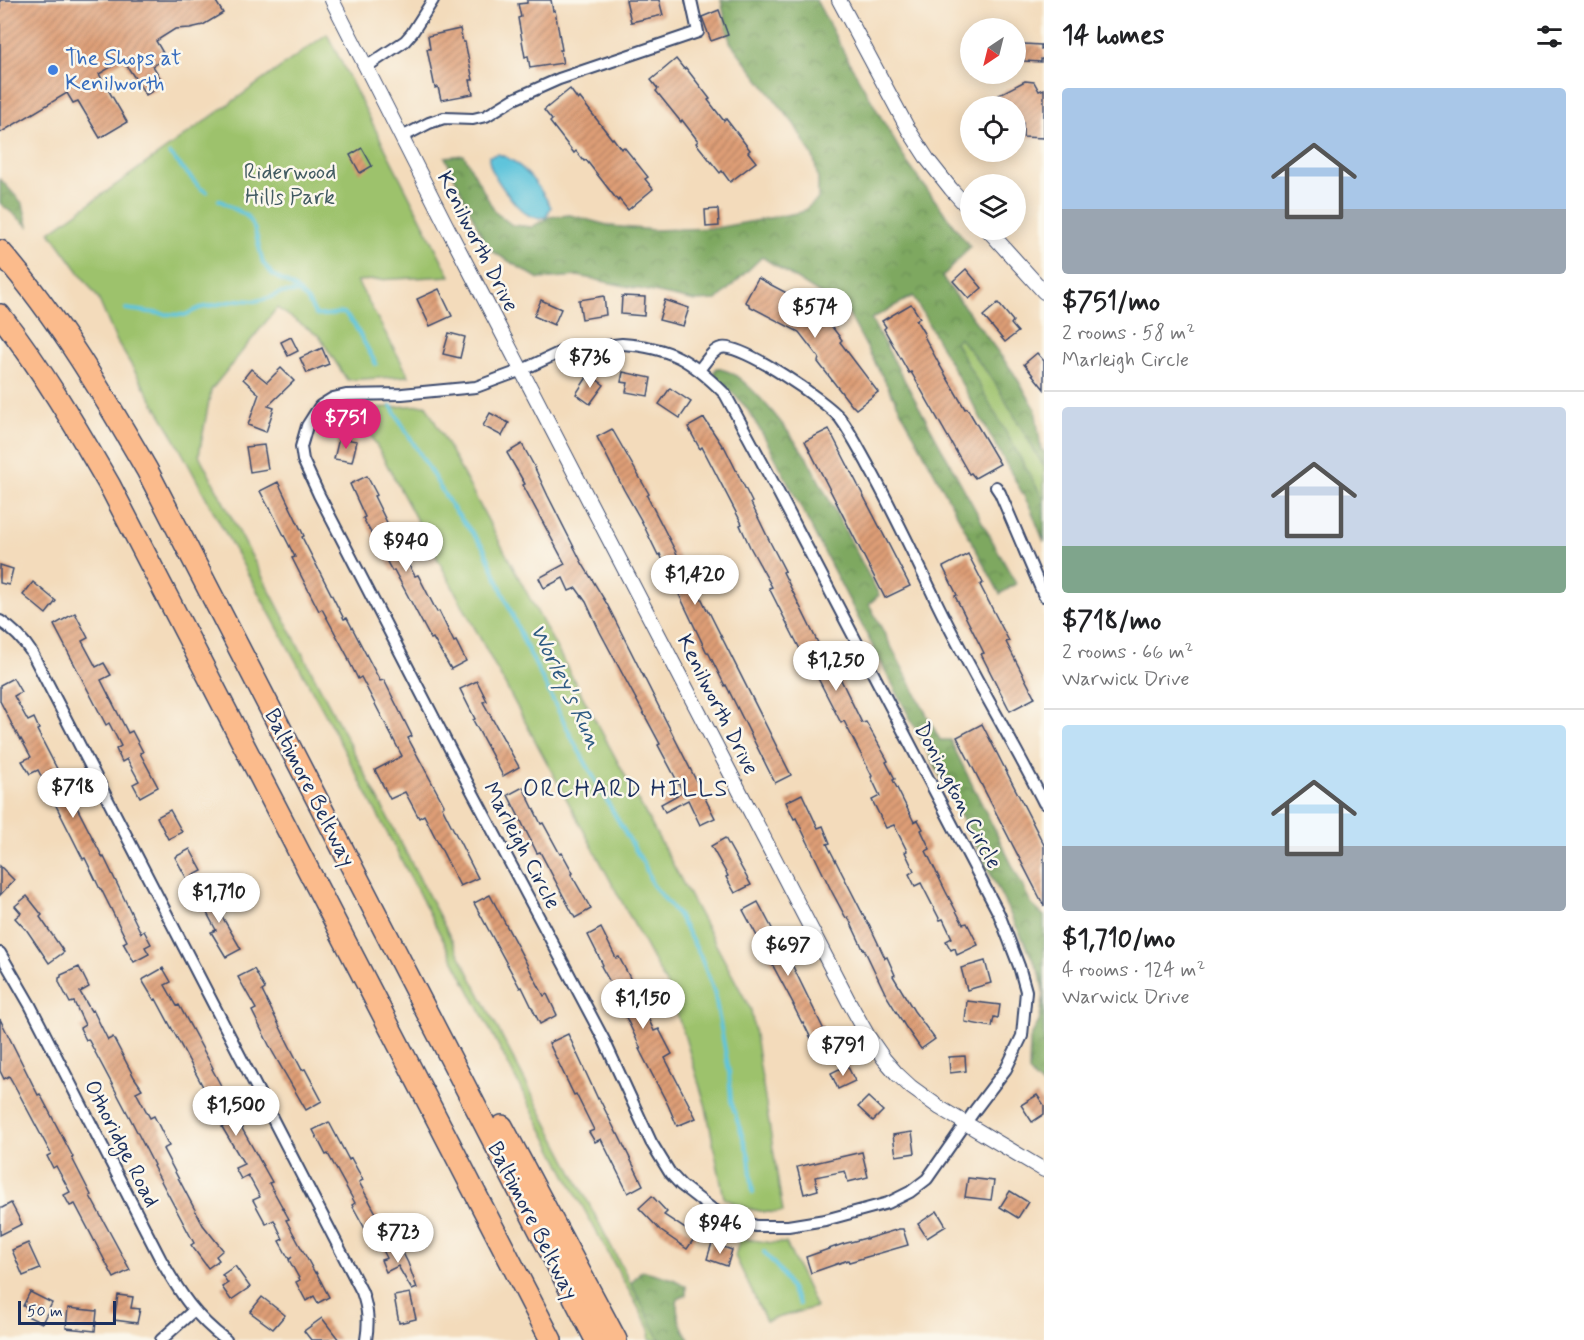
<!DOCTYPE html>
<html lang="en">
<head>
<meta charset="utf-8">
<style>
  body { margin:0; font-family:Mynerve,sans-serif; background:#f6f6f6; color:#202124; height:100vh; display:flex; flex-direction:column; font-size:22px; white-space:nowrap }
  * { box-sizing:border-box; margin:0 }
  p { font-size:20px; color:#757577 }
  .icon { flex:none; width:33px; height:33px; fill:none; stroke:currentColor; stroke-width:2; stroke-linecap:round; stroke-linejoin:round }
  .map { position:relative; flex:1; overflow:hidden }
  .sheet { display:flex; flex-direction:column; background:#fff; width:540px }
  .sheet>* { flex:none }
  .needle { width:39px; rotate:215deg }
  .fabs { position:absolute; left:960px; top:18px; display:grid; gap:12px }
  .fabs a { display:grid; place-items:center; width:66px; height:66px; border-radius:50%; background:#fff; box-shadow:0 3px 15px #0003; font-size:30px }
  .scale { position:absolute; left:18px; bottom:15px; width:98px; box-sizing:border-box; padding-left:6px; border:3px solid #1b2f5e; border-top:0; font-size:16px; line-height:21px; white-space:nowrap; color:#1b2f5e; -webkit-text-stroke:4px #fbf7ec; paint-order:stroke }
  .price { position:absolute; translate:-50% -51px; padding:0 14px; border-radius:21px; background:#fff; color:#222; font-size:20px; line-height:39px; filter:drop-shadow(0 2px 3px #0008) }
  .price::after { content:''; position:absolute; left:50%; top:36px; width:18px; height:14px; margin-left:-9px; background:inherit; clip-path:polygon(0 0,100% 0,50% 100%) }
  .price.selected { background:#db2777; color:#fff }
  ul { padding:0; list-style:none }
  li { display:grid; align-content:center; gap:12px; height:318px; padding:0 18px }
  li+li { border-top:2px solid #e0e0e0 }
  li span { display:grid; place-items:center; height:186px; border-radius:6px; color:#555 }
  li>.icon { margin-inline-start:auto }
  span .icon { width:108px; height:108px; fill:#fffc; stroke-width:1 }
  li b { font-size:26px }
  h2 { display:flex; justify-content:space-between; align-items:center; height:72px; padding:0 18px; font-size:26px }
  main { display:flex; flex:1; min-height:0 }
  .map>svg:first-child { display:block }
  .forest { fill:url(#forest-crowns); stroke:#4c6c5f; stroke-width:1.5 }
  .park { fill:#9dc26c; stroke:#5c7865; stroke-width:1.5 }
  .water { fill:#5ec4db; stroke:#3c7a9c; stroke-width:1.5 }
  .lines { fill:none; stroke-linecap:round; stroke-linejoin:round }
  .stream { stroke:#5ec4db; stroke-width:4 }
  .building { fill:url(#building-hatch) }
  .minor-casing { stroke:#3b496c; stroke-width:14 }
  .tertiary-casing { stroke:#3b496c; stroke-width:16 }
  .motorway-casing { stroke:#3b496c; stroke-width:24 }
  .minor { stroke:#fff; stroke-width:10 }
  .tertiary { stroke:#fff; stroke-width:14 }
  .motorway { stroke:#fbbb8c; stroke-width:21 }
  .shop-dot { fill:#3f7fe0; stroke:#fbf7ec; stroke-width:2 }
  .labels { text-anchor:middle; stroke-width:5; stroke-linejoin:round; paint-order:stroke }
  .shop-label { font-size:22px; fill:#366cbe; stroke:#fbf7ec; text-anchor:start }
  .park-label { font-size:22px; fill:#425b62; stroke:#fbf7ec }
  .street-label { font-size:22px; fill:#1b2f5e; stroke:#fbf7ec }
  .water-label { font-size:24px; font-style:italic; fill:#2f5c84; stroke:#fbf7ec }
  .neighbourhood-label { font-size:24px; letter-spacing:1.5px; fill:#1b2f5e; stroke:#fbf7ec }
</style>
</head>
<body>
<main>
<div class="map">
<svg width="1044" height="1340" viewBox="0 0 1044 1340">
  <defs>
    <pattern id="forest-crowns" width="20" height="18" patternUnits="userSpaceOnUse" patternTransform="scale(1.5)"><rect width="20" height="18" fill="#7ea860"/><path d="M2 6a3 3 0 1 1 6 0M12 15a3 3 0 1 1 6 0" fill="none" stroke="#668952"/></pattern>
    <pattern id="building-hatch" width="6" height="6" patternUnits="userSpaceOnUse" patternTransform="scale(1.5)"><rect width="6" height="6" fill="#de9e76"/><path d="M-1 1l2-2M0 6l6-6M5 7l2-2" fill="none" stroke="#b38164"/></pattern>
  </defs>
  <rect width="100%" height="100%" fill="#fbf7ec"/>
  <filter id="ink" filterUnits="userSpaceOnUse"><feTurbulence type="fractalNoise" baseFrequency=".0167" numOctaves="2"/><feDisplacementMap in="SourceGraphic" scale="12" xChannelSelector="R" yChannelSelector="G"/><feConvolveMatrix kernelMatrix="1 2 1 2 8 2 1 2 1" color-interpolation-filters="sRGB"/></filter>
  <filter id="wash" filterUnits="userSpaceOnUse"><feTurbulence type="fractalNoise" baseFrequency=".008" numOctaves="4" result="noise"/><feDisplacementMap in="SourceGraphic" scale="24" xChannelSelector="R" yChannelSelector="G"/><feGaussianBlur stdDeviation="1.35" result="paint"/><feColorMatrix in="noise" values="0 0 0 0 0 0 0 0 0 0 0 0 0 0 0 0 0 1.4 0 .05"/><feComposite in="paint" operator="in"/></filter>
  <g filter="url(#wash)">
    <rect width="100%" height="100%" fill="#f3dbbb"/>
    <g class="forest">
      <path d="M721 0H816L848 60 908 164 970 247 942 277 1013 372 1035 408 1041 449 1044 452V542L1030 507 913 296 871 319 1016 584 1000 594 847 311 762 257 717 300 696 301 578 276 539 279 488 249 445 157 464 155 495 212 512 225 532 227 549 217 570 215 611 226 653 230 716 228 802 212 818 199V179L814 159 794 124 730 42Z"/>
      <path d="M0 179 23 204 28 226 0 203Z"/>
      <path d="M717 368C723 370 730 371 735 375 760 393 789 432 807 458L879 595 869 604 940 740H950L1032 905 1044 916V1086L1035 1080 1029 1071 1030 1040 1034 1030 1039 1022 1044 995 1040 974 983 859 765 438 746 407 713 373Z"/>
      <path d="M645 1271 673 1279 686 1286V1295L678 1299C674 1309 683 1333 690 1340H654V1332L631 1283 640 1272Z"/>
    </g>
    <g class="park">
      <path d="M327 34 450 276 357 281 409 376 347 380 319 336 277 308 211 390 199 455 660 1340H649L650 1329 579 1200 324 712 216 516 170 430 115 338 98 298 50 232Z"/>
      <path d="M959 337 994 381 1044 467V500L955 342Z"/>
      <path d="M426 405 751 1010 783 1212C762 1214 742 1208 724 1198L706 1107 684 1034 666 984 357 409Z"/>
      <path d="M740 1238 772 1243H786L816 1307 766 1321 735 1256Z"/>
    </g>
    <path class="water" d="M498 154C522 161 539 186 551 207L546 217C542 218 537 218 532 217 518 211 487 172 489 156Z"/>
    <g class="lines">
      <g class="stream">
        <path d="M170 154 200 188 207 192"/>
        <path d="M219 200 247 216 255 230 263 263 273 275 295 288 308 301 316 315C325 316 334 313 344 313L354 324 376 364"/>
        <path d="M126 309 164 314 185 315 200 308 238 300 255 301 269 298 280 293 300 292"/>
        <path d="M391 406 452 507 484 548 523 640 574 742 616 817 645 866 652 884 678 915 700 955 714 991 729 1071 731 1101 749 1156 753 1193"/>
        <path d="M764 1252 782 1273 799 1304"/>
      </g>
    </g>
    <g id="blocks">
      <g class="building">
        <path d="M0 0H215L223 13 203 25 190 28 175 29 156 41 166 58 153 66 164 84 146 95 123 60 99 74 127 122 100 138 78 101 73 103 67 93 0 133Z"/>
        <path d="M527 0H551L553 11 555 10 562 50H560L563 63 530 68 528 56 525 57 518 18 521 17 518 4 527 3Z"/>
        <path d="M626 0H659L663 15 631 22Z"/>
        <path d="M719 10 728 35 711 41 702 17Z"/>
        <path d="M460 29 463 42H465L473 80H470L473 94 441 100 438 87 435 88 427 49H430L428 36Z"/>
        <path d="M1024 44 1041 45V49L1044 48V59H1041V62L1024 61Z"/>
        <path d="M676 59 684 69 686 68 710 99 708 100 724 121 726 119 750 150 748 152 756 162 730 182 722 171 720 173 696 143 698 141 682 120 681 122 656 91 658 89 651 80Z"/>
        <path d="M1025 81 1034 82 1039 91 1044 89V138L1023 137V123H1016V106H990L998 95Z"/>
        <path d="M570 89 578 100 580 98 612 139 613 138 621 149 624 147 648 177 645 179 653 189 628 210 619 199 618 201 586 160 584 161 576 151 574 153 550 122 552 120 544 110Z"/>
        <path d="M362 148 372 166 360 173 350 155Z"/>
        <path d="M718 209 719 226 706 227 705 210Z"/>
        <path d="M966 269 982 288 969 299 953 281Z"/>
        <path d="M758 278 819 310 842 340 840 342 878 392 856 409 853 406H852L818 362 819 358 799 332 749 306V304L745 302Z"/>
        <path d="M439 289 452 316 430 326 417 299Z"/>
        <path d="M604 296 606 315 582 319 579 300Z"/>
        <path d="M622 296 645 297 644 316 621 314Z"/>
        <path d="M541 300 561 309 554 325 534 316Z"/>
        <path d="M665 300 689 308 683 326 659 320Z"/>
        <path d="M998 303 1013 321 1011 324 1018 332 1005 342 983 316Z"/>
        <path d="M911 304 920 318 916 320 925 335 924 336 939 364 965 409 967 408 1000 464 975 478 971 473 969 474 911 372 909 373 884 329 886 327 882 321Z"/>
        <path d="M449 333 465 337 460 358 443 354Z"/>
        <path d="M291 337 298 351 288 356 281 342Z"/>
        <path d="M322 348 329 364 307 373 300 358Z"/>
        <path d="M1037 353 1044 361V389L1024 364Z"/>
        <path d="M281 368 294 381 268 406 274 408 266 432 248 425 259 394 243 379 251 369 267 382Z"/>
        <path d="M623 372 651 378 648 396 626 392 628 383 621 382Z"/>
        <path d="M589 374 604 385 590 404 576 394Z"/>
        <path d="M670 388 691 402 680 418 659 404Z"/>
        <path d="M490 413 509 423 502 436 483 426Z"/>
        <path d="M704 418 723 447 724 446 752 502 751 503 771 544 785 571 783 572 823 653 827 651 862 723 866 722 888 761 886 762 895 779 893 780 914 822 918 820 923 829 921 830 930 849 926 851 946 892 963 924 967 923 978 945 957 955 955 948 951 950 946 941 952 938 943 919 940 920 921 883 915 886 909 874 914 871 905 852 907 851 894 825 886 828 872 800 880 796 871 777 872 776 844 721 841 723 806 655 804 657 769 588 772 587 750 547 740 525 742 524 702 447 700 449 688 427Z"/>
        <path d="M612 429 649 494 647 496 681 562 695 595 699 593 708 612H709L791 775 775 783 726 685 725 686 708 652 707 653 676 588 675 589 660 554 658 555 641 520 624 490 597 437Z"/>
        <path d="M829 429 910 586 885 598 805 441Z"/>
        <path d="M339 438 357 441 352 462 334 459Z"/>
        <path d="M522 444 533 464 548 496 582 563 607 604 715 818 700 825 688 800 665 812 661 804 683 792 658 745 660 744 600 632 586 602 576 588 569 591 563 578 544 588 539 578 565 564 523 485 525 484 507 453Z"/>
        <path d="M264 445 268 469 250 472 246 447Z"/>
        <path d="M367 476 377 495 374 496 397 543 415 576 418 575 437 612 439 611 454 642 456 641 466 661 451 669 433 638 431 639 394 570 392 571 363 518 365 517 350 484Z"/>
        <path d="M278 482 304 536 302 537 344 619 347 618 380 681 384 680 412 736 408 738 444 805 442 807 478 878 460 886 424 815 419 818 405 792 390 799 375 770 402 756 361 677 358 679 348 659H349L322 609 319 611 292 558 295 557 270 508H269L260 491Z"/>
        <path d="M968 554 983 583 980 585 1009 641 1006 642 1035 698 1010 711 981 654 984 653 955 596 957 595 943 567Z"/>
        <path d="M0 565 13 569 9 585 0 583Z"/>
        <path d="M33 582 56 601 46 614 23 595Z"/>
        <path d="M75 613 88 638 82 641 96 667 104 663 111 675 101 680 128 733 132 731 143 752 140 753 158 787 140 797 133 784 139 781 127 759 122 762 116 749 121 746 109 723 106 725 54 625Z"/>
        <path d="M13 678 21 692 14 696 28 721 34 718 39 729 37 730 103 858 104 857 141 933 144 931 151 944 145 947 149 954 134 962 123 943 127 941 101 889H100L85 858 83 859 38 770 30 774 22 761 31 757 21 739 20 740 0 701V685Z"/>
        <path d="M477 681 487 701 483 702 519 767 503 776 473 720 475 719 460 689Z"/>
        <path d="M982 724 1044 845V906L957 737Z"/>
        <path d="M523 787 541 824 543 823 560 854 562 853 573 873 571 874 591 909 575 918 540 852 537 853 508 795Z"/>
        <path d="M802 794 818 828 823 826 830 843 827 844 868 924H869L885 958 887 957 895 975 893 976 914 1011 935 1039 921 1049 905 1026 886 995 864 949H863L848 917 846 918 832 892 796 818 794 819 786 802Z"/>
        <path d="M170 810 182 832 168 839 157 817Z"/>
        <path d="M725 838 751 885 735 893 726 877 728 876 711 846Z"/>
        <path d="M190 849 202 871 187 879 175 857Z"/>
        <path d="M0 866 14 880 0 895Z"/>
        <path d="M211 889 223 911 220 913 241 949 226 957 211 932 216 930 198 896Z"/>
        <path d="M490 895 544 996 547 994 557 1015 540 1024 522 987 520 988 474 903Z"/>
        <path d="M27 896 42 915 40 917 64 952 49 963 26 929H25L15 918 21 913 15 906Z"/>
        <path d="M758 902 775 934H777L824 1030 825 1029 834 1047 819 1055 803 1022 802 1023 793 1005H794L743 910Z"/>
        <path d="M601 928 616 958 619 957 629 976 654 1031 659 1029 672 1054 665 1058 696 1118 677 1126 668 1105 639 1049H641L617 998H619L601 966 603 965 588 935Z"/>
        <path d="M985 961 991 983 967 990 961 968Z"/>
        <path d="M79 967 89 987 80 992 91 1011 93 1010 108 1040 113 1037 134 1077 142 1089 136 1092 150 1118 154 1116 169 1146 163 1149 203 1225 223 1250 216 1256 219 1260 208 1268 191 1245 194 1243 153 1166 154 1165 130 1118 88 1039 86 1040 80 1028 85 1025 74 1002 70 1003 59 982V978L61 977V975Z"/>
        <path d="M163 968 171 982 165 985 177 1006 179 1005 213 1068 212 1069 232 1106 230 1107 272 1182 269 1183 289 1219 286 1220 315 1273 316 1272 329 1297 318 1303 314 1296 306 1301 296 1282 300 1280 289 1260 292 1257 289 1259 279 1241 283 1239 274 1220 266 1224 253 1200 260 1197 248 1175 241 1179 235 1168 244 1164 222 1127 224 1126 156 999 154 1000 142 980Z"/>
        <path d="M254 969 265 989 262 991 289 1045 302 1070 305 1069 322 1101 306 1110 272 1051 252 1011 256 1009 238 977Z"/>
        <path d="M967 1001 1000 1005 998 1018 994 1017 992 1027 965 1022Z"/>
        <path d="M0 1019 38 1095 40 1094 73 1157 72 1158 91 1195 90 1196 130 1270 114 1278 75 1204 70 1206 64 1195 70 1192 56 1166 53 1168 47 1156 51 1154 17 1090 9 1076 4 1079 0 1071Z"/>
        <path d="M568 1034 598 1099 599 1098 617 1134H618L643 1185 628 1193 601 1139 595 1142 589 1132 594 1130 576 1094 574 1095 549 1043Z"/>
        <path d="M965 1056 966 1071 950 1073 949 1057Z"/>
        <path d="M847 1065 855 1081 838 1089 831 1073Z"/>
        <path d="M1037 1095 1044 1105V1114L1032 1122 1021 1105Z"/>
        <path d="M868 1097 883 1111 873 1121 858 1107Z"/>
        <path d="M329 1122 349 1160 351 1158 363 1180 359 1182 383 1226 368 1234 352 1205 355 1203 328 1154 326 1155 313 1130Z"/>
        <path d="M912 1132 915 1153 896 1156 893 1135Z"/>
        <path d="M862 1152 868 1177 848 1182 845 1171 815 1177 818 1190 804 1194 797 1167Z"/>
        <path d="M968 1178 994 1181 991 1200 965 1197Z"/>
        <path d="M1010 1191 1028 1202 1018 1218 1000 1207Z"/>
        <path d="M652 1196 667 1212 664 1215 696 1236 687 1249 661 1231 639 1208Z"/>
        <path d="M11 1203 22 1224 0 1235V1209Z"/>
        <path d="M937 1211 946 1226 927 1238 918 1224Z"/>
        <path d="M899 1229H903L908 1245 849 1262 848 1260 811 1273 806 1257 843 1244 866 1238V1239Z"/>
        <path d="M28 1243 40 1269 23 1276 12 1250Z"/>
        <path d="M398 1243 408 1263 417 1288 412 1290 398 1266 386 1272 381 1260 387 1258 383 1250Z"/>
        <path d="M712 1243 732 1250 727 1266 707 1259Z"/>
        <path d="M235 1266 250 1287 231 1300 222 1287 228 1283 222 1275Z"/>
        <path d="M30 1292 52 1303 42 1323 27 1316 31 1310 23 1306Z"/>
        <path d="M410 1293 416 1319 399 1323 394 1296Z"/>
        <path d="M118 1295 133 1297 131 1308 140 1309 137 1323 114 1320Z"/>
        <path d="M262 1297 285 1315 273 1329 250 1312Z"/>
        <path d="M68 1308 97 1311 95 1331 66 1328Z"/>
        <path d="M322 1318 339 1340H311L304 1331Z"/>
      </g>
    </g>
  </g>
  <g filter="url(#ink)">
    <use href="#blocks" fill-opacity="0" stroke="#3b496c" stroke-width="1.5"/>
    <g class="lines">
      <defs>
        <g id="minor">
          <path d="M366 67 405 41 412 33 433 0"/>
          <path d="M402 137 429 123 444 118 473 119 486 116 514 99 559 79 698 32 691 0"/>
          <path d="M622 344C670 347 691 360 725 394L776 488 999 914 1019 966 1026 991 1022 1036 1006 1069 975 1110 927 1179 910 1192 888 1203 825 1220 788 1226H756L731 1218 712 1209 681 1185 670 1173 651 1142 604 1040 465 778 319 495 303 460 301 447 307 426 314 415 320 406 333 398 346 395 402 394 476 387 522 370 563 351Z"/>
          <path d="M699 370C705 363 712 350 721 348 741 342 827 402 840 418 851 433 859 449 868 465 893 510 915 557 937 603 970 671 1010 736 1044 803"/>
          <path d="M996 487 1000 493 1044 596"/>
          <path d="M0 621C14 630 23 639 32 653L362 1292C368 1309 369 1322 366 1340"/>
          <path d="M0 953 30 1005 161 1260C180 1293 195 1317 226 1340"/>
          <path d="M161 1340 193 1311"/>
        </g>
        <g id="tertiary">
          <path d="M332 0 446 225 849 1002 868 1036 884 1059 897 1074 911 1087 940 1108 1044 1170"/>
          <path d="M839 0 908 129 928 160 951 189 970 210"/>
          <path d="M988 230 1044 292"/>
        </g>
        <g id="motorway">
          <path d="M0 251C58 317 103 394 147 470L596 1340"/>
          <path d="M0 315C42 369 76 427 110 486L551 1340"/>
          <path d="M502 1126 616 1340"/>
        </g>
      </defs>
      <use href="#minor" class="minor-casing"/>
      <use href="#tertiary" class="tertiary-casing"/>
      <use href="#motorway" class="motorway-casing"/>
      <use href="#minor" class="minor"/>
      <use href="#tertiary" class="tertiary"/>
      <use href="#motorway" class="motorway"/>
    </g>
  </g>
  <circle class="shop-dot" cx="53" cy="70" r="6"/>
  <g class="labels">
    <g class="shop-label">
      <text x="65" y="65">The Shops at<tspan x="65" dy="25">Kenilworth</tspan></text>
    </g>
    <g class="park-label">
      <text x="290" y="179">Riderwood<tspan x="290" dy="25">Hills Park</tspan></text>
    </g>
    <g class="street-label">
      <text transform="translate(479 241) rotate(63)" y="8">Kenilworth Drive</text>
      <text transform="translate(719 704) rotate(63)" y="8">Kenilworth Drive</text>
      <text transform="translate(311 787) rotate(63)" y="8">Baltimore Beltway</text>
      <text transform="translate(959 795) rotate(62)" y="8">Donington Circle</text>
      <text transform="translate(523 845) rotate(62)" y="8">Marleigh Circle</text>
      <text transform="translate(123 1143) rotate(63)" y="8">Othoridge Road</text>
      <text transform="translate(534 1220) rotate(63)" y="8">Baltimore Beltway</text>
    </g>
    <g class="water-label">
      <text transform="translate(567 686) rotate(64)" y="8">Worley's Run</text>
    </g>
    <g class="neighbourhood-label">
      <text x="626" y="796">ORCHARD HILLS</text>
    </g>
  </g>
</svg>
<div class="fabs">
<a><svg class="needle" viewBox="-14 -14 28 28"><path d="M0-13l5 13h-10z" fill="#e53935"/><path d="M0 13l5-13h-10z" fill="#757577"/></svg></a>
<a><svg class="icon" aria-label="locate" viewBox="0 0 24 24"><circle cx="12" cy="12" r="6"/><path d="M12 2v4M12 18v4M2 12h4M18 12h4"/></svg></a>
<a><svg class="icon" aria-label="layers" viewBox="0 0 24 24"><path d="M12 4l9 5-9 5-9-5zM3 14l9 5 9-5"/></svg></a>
</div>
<div class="scale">50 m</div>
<b class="price" style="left:815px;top:339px">$574</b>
<b class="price" style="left:590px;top:389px">$736</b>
<b class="price selected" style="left:346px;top:450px">$751</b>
<b class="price" style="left:406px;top:573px">$940</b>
<b class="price" style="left:695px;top:606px">$1,420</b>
<b class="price" style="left:836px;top:692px">$1,250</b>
<b class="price" style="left:73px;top:819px">$718</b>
<b class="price" style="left:219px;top:924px">$1,710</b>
<b class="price" style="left:788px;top:977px">$697</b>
<b class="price" style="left:643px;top:1030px">$1,150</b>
<b class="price" style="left:843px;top:1077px">$791</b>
<b class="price" style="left:236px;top:1137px">$1,500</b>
<b class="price" style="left:720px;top:1255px">$946</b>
<b class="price" style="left:398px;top:1264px">$723</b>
</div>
<section class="sheet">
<h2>14 homes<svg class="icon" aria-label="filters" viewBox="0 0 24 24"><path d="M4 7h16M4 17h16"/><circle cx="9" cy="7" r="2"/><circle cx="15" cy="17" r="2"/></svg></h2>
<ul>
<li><span style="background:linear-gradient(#a9c7e8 65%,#9aa5b1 0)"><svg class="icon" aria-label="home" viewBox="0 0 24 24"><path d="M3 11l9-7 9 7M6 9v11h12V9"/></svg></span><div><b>$751/mo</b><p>2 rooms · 58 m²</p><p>Marleigh Circle</p></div></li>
<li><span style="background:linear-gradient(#c9d6e8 75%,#7fa58c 0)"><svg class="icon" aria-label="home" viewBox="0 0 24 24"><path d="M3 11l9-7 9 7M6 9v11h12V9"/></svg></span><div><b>$718/mo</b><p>2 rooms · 66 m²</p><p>Warwick Drive</p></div></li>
<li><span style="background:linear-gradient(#bfe0f5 65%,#9aa5b1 0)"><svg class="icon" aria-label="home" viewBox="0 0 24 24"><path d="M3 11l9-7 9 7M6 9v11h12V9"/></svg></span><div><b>$1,710/mo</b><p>4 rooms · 124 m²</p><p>Warwick Drive</p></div></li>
</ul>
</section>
</main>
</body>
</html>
